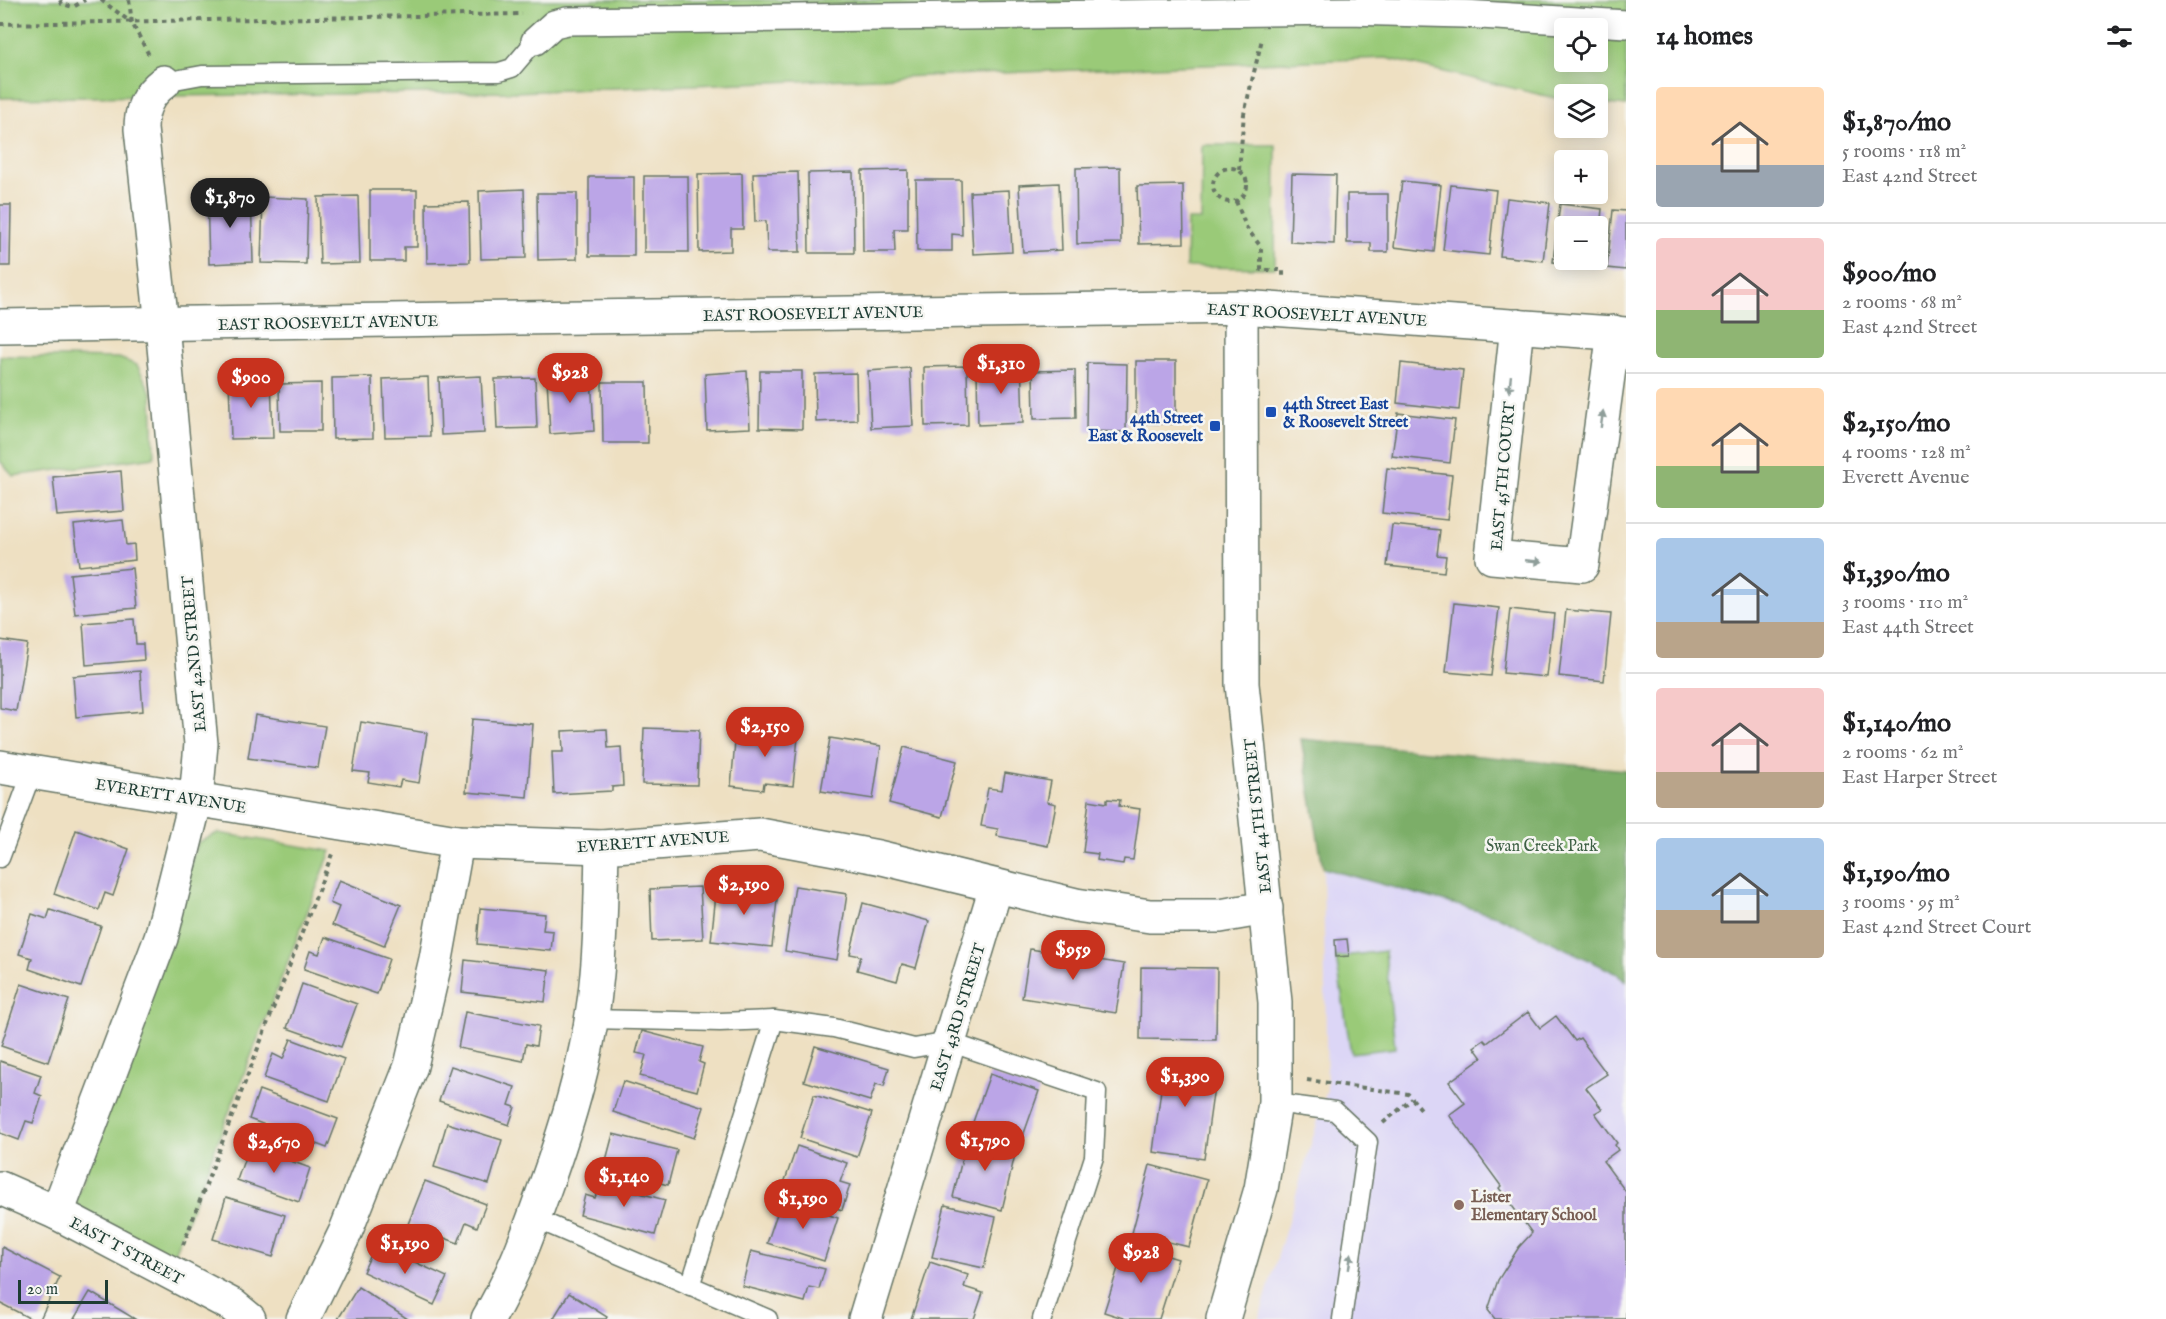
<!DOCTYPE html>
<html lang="en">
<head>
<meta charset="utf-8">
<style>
  body { margin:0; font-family:"IM FELL English",serif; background:#f2f2f2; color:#202124; height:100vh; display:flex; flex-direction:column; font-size:22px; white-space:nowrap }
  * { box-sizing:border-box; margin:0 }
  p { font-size:20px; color:#757577 }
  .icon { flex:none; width:33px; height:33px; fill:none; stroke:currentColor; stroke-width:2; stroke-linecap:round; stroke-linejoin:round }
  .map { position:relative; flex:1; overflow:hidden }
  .details { display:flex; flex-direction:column; background:#fff; width:540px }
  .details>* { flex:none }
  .buttons { position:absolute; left:1554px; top:18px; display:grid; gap:12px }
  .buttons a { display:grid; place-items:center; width:54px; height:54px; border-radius:6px; background:#fff; box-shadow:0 3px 15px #0003; font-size:30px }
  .scale { position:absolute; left:18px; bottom:15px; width:90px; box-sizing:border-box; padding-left:6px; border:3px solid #1f3d34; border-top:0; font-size:16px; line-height:21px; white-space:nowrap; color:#1f3d34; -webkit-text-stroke:4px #f6f6f2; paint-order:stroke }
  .price { position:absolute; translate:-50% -51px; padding:0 14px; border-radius:21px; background:#c8321e; color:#fff; font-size:20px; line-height:39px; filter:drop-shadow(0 2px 3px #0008) }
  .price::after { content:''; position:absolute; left:50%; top:36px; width:18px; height:14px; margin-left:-9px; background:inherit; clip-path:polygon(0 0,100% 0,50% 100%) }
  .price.selected { background:#222; color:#fff }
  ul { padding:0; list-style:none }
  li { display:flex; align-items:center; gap:18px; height:150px; padding:0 30px }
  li+li { border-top:2px solid #e0e0e0 }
  li span { display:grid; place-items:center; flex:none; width:168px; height:120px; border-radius:6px; color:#555 }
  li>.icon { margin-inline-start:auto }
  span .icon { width:72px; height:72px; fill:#fffc; stroke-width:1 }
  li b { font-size:26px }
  h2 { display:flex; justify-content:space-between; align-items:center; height:72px; padding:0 30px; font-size:26px }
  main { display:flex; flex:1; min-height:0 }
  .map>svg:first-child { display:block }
  .built { fill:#dcd6f6 }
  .green { fill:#9aca78; stroke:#5c8456; stroke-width:1.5; fill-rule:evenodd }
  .forest { fill:#7bae68; stroke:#4d764e; stroke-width:1.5 }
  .building { fill:#bba5e7 }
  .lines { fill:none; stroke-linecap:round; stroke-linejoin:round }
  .service-casing { stroke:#677666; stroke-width:21 }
  .pedestrian-casing { stroke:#677666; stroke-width:30 }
  .minor-casing { stroke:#677666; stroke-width:36 }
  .tertiary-casing { stroke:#677666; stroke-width:36 }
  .path { stroke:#677666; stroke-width:4; stroke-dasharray:4.5 4.5; stroke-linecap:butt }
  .service { stroke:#fff; stroke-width:18 }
  .pedestrian { stroke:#fff; stroke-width:27 }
  .minor { stroke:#fff; stroke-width:33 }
  .tertiary { stroke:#fff; stroke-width:33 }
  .oneway { fill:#8f9e9a }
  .transit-dot { fill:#1a4fb4; stroke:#f6f6f2; stroke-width:2 }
  .education-dot { fill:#8d6e63; stroke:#f6f6f2; stroke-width:2 }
  .labels { text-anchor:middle; stroke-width:5; stroke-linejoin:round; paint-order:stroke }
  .street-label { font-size:16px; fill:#1f3d34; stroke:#f6f6f2 }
  .transit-label { font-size:16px; font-weight:bold; fill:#164399; stroke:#f6f6f2; text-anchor:start }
  .park-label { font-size:16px; fill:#3e6045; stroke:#f6f6f2 }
  .education-label { font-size:16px; font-weight:bold; fill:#785e54; stroke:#f6f6f2; text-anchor:start }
</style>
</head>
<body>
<main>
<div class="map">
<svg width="1626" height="1319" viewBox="0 0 1626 1319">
  <rect width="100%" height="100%" fill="#f6f6f2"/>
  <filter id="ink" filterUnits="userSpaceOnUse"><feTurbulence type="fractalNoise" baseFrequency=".0167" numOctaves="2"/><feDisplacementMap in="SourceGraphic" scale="12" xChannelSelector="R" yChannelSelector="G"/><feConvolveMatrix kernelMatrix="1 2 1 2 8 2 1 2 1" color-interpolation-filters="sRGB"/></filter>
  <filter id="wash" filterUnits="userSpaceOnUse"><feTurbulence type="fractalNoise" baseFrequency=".008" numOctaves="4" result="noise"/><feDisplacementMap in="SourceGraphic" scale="24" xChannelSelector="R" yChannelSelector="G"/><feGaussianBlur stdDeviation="1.35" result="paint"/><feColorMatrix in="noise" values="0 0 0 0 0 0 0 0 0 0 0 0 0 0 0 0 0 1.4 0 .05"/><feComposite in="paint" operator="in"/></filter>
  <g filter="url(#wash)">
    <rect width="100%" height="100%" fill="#eee0c2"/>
    <path class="built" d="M1323 868 1500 917 1618 974 1626 982V1319H1259L1327 1090Z"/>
    <g class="green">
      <path d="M0 0H1626V106L1598 103V94H1564V99H1559L1386 58 514 92 0 98ZM1564 28H1598V62H1564Z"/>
      <path d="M1202 145H1276L1275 268 1186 267 1187 220H1201Z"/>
      <path d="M0 356 119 358 137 365 152 394 154 457 13 476 0 461Z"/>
      <path d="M218 833 331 851 171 1261 79 1213 76 1200 198 842Z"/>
      <path d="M1385 951 1395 1048 1351 1053 1336 957Z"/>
    </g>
    <path class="forest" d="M1301 739 1626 770V982L1618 974 1500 917 1323 868Z"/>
    <g id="blocks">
      <g class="building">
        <path d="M1120 167 1121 243 1077 244 1076 168Z"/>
        <path d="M908 170V229H894L895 252H863L862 171Z"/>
        <path d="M798 172 800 252H767L766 221 755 222 753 173Z"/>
        <path d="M853 172 854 253H809L808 173Z"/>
        <path d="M742 173 743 229H731V251L699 252 698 174Z"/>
        <path d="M1292 174 1336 175 1334 244 1290 242Z"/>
        <path d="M644 176H688L689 252H644Z"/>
        <rect x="589" y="177" width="45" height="79"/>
        <path d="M916 180H961L962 235 952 234V251H917Z"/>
        <path d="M1402 181 1441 185 1434 252 1394 247Z"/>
        <path d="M1059 183 1062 250 1023 252 1019 185Z"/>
        <path d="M1183 185 1184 243 1139 244 1137 186Z"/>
        <path d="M1451 185 1496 190 1489 255 1443 250Z"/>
        <path d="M524 189 526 258 481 259 479 191Z"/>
        <path d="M370 190H417V247H404V261H370Z"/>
        <path d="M1009 190 1012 252 973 254 970 192Z"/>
        <path d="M537 193H577V259L538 260Z"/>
        <path d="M251 194 253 262 209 264 207 195Z"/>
        <path d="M1347 194H1388V252H1371V243H1347Z"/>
        <path d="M358 196 360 263 320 264 318 197Z"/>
        <path d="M263 197 308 199 306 264 261 263Z"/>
        <path d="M1507 198 1550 203 1543 261 1500 256Z"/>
        <path d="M469 202 470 262 427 263 426 203Z"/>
        <path d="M1560 204 1602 209 1599 239 1598 226H1564V260H1597L1596 267 1553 262Z"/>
        <path d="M0 205H11L10 266H0Z"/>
        <path d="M1613 210 1626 211V270L1607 268Z"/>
        <path d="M1021 358 1023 423 978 425 977 370 1007 369 1006 359Z"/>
        <path d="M1136 361H1176V424L1136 423Z"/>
        <path d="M1087 363 1127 364 1126 432 1086 431Z"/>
        <path d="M1401 363 1463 370 1459 410 1397 403Z"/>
        <path d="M967 366 968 425 925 426 924 367Z"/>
        <path d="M910 368 913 426 871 428 868 371Z"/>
        <path d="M1075 370 1076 418 1034 419 1033 371Z"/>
        <path d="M747 371 750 428 707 430 705 374Z"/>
        <path d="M760 371H802V429L759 428Z"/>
        <path d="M856 373 857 420 816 422 815 374Z"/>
        <path d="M591 375 594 431 550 434 547 378Z"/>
        <path d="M481 376 484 433 441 435 439 378Z"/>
        <path d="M372 377 373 438 333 439 332 378Z"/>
        <path d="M428 377 430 436 385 437 383 379Z"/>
        <path d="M535 378 537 428 497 429 495 379Z"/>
        <path d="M271 379 273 438 231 439 229 380Z"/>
        <path d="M602 382H647L648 443H603Z"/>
        <path d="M321 383V431H280L279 384Z"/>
        <path d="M1398 413 1455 420 1450 463 1392 456Z"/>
        <path d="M1387 468 1452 475 1447 520 1382 513Z"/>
        <path d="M121 471 124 511 57 516 53 477Z"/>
        <path d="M123 520 126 545 134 544 135 560 79 566 74 525Z"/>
        <path d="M1392 525 1440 530 1437 555 1446 556 1444 572 1387 566Z"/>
        <path d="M132 568 136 608 75 614 70 574Z"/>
        <path d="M1454 603 1499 608 1491 676 1446 672Z"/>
        <path d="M1510 609 1554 614 1547 677 1503 673Z"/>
        <path d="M1566 610 1611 614 1604 681 1559 676Z"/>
        <path d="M134 619 136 644H143L144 660 86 665 83 623Z"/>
        <path d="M0 640 27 644 16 711 0 708Z"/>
        <path d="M140 671 143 711 76 717 73 676Z"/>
        <path d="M255 715 325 726 318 768 248 758Z"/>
        <path d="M472 719 533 724 527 797 466 792Z"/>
        <path d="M361 722 427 733 419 783 401 780 399 787 368 782 370 773 353 771Z"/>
        <path d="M768 725 799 728 793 786 764 783 763 790 731 786 736 731 768 734Z"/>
        <path d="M644 728 699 730 697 785 642 784Z"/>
        <path d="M607 729 608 748 621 747 623 786 612 787V791L554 794 552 752H563L562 731Z"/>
        <path d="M830 738 881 746 873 799 821 791Z"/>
        <path d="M904 747 957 761 942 817 889 803Z"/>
        <path d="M1005 773 1051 781 1047 802 1056 804 1048 846 997 836 998 829 981 826 988 788 1002 790Z"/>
        <path d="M1107 799 1120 800 1119 806 1140 809 1133 860 1124 859 1123 864 1097 860 1098 854 1083 852 1089 800 1107 803Z"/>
        <path d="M76 830 129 849 113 896 105 893 99 910 54 894Z"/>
        <path d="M339 880 401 905 384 946 332 925 339 907 330 903Z"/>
        <path d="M717 885 778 891 772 947 711 941Z"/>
        <path d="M795 886 847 894 837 960 785 951Z"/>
        <path d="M700 887 703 939 652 941 650 889Z"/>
        <path d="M863 903 929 921 916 968 902 964 897 981 857 970 861 956 850 954Z"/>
        <path d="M480 908 545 914 543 930 553 931 551 951 477 944Z"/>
        <path d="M50 910 101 926 81 987 29 969 32 958 19 954 32 914 47 919Z"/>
        <path d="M325 937 389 959 377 994 304 969 310 951 319 954Z"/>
        <path d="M1347 939 1349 956 1336 957 1335 940Z"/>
        <path d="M1030 949 1124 964 1116 1013 1022 998Z"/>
        <path d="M465 960 549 970 545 1002 462 992Z"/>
        <path d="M1141 967 1217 968 1216 1040 1140 1039Z"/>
        <path d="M21 984 69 1000 48 1062 1 1046Z"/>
        <path d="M302 984 357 1004 341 1047 287 1028Z"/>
        <path d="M465 1012 539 1026 536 1046 526 1044 523 1061 458 1048Z"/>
        <path d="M1528 1012 1540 1028 1556 1016 1575 1041 1580 1038 1607 1074 1586 1088 1602 1109 1595 1113 1617 1143 1615 1145 1618 1150 1603 1161 1626 1192V1319H1495L1488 1310 1498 1280 1519 1247 1532 1233 1499 1188 1501 1186 1449 1115 1465 1103 1449 1082 1482 1058 1474 1047 1484 1040 1487 1043Z"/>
        <path d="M642 1031 703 1047 699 1062 704 1064 697 1091 640 1076 646 1055 636 1053Z"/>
        <path d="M291 1039 344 1059 329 1101 264 1078 273 1054 283 1059Z"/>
        <path d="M815 1046 889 1068 884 1086 876 1084 870 1101 804 1081Z"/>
        <path d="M1165 1058 1217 1065 1204 1159 1153 1152Z"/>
        <path d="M0 1061 41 1075 35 1093 42 1096 33 1123 26 1121 19 1140 0 1133Z"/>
        <path d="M451 1066 515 1087 509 1105 515 1107 509 1125 439 1101Z"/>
        <path d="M990 1074 1039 1091 1022 1139 973 1122Z"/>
        <path d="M623 1081 704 1107 694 1138 613 1112Z"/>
        <path d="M259 1090 338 1119 327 1148 249 1119Z"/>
        <path d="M814 1095 872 1113 857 1157 800 1138Z"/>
        <path d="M447 1123 502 1140 489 1184 434 1167Z"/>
        <path d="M613 1134 677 1150 668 1185 604 1168Z"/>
        <path d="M968 1134 1017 1146 1002 1210 953 1197Z"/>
        <path d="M249 1146 310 1168 299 1202 237 1180Z"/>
        <path d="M797 1146 847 1163 840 1182 850 1185 842 1210 782 1189Z"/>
        <path d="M1150 1165 1207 1180 1189 1247 1132 1233Z"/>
        <path d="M425 1181 486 1204 477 1227 466 1222 458 1243 408 1224Z"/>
        <path d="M600 1182 665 1200 655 1235 580 1215 585 1195 595 1198Z"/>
        <path d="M226 1197 285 1215 273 1257 213 1239Z"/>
        <path d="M782 1199 838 1218 824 1261 767 1243Z"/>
        <path d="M945 1205 996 1217 984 1268 932 1257Z"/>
        <path d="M1126 1243 1178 1259 1159 1319H1126L1104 1312Z"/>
        <path d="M376 1244 447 1277 434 1305 363 1272Z"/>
        <path d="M2 1247 60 1277 40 1319H31L0 1303Z"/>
        <path d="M751 1251 825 1269 819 1289 809 1287 805 1302 742 1286Z"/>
        <path d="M930 1262 968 1275 964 1287 983 1293 974 1319H911Z"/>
        <path d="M358 1287 408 1319H338Z"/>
        <path d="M90 1292 135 1319H74Z"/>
        <path d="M569 1293 607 1317 606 1319H553Z"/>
      </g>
    </g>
  </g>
  <g filter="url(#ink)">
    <use href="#blocks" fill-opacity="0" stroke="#677666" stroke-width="1.5"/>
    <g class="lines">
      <defs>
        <g id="service">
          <path d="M164 82 202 75 499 72 512 68 535 41"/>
          <path d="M0 858 32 772"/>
          <path d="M590 1019 720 1022 774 1020 834 1028 914 1048 949 1042 1097 1092 1094 1157 1042 1319"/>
          <path d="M1275 1103 1335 1111 1368 1142 1342 1319"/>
          <path d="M534 1218 768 1319"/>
          <path d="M690 1286 774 1020"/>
        </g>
        <path id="pedestrian" d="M535 41 554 24 567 21 1348 11 1464 14 1626 24"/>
        <g id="minor">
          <path d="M1241 307 1626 334"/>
          <path d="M1517 326 1492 557 1582 565 1614 332"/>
          <path d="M0 767 457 842 602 847 760 835 878 857 1076 905 1150 916H1220L1266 908"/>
          <path d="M0 1188 57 1213 232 1305 249 1319"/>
          <path d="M57 1213 161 938 196 799 201 744 162 325 141 129C141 109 147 95 164 82"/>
          <path d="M303 1319 345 1233 411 1066 436 959 457 842"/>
          <path d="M488 1319C512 1279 528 1235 544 1190 569 1121 591 1048 597 974 601 932 601 889 602 847"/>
          <path d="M865 1319 996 887"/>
        </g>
        <path id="tertiary" d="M0 326 1241 307 1242 684 1275 1002V1103L1261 1189 1223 1319"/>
      </defs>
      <use href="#service" class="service-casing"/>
      <use href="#pedestrian" class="pedestrian-casing"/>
      <use href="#minor" class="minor-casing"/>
      <use href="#tertiary" class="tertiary-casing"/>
      <g class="path">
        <path d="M60 0 62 4 73 7 85 0"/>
        <path d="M101 0 132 23"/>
        <path d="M129 0 132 23 149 55"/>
        <path d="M0 24 522 14"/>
        <circle cx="1230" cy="185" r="17"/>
        <path d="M1239 170 1244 114 1262 39"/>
        <path d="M1236 201 1246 227 1261 247V270H1283V279"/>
        <path d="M1307 1080 1408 1094 1421 1109"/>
        <path d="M1383 1123 1412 1099"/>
        <path d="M183 1245 332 854"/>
      </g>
      <use href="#service" class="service"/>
      <use href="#pedestrian" class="pedestrian"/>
      <use href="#minor" class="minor"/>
      <use href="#tertiary" class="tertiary"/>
    </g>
    <defs><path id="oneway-solid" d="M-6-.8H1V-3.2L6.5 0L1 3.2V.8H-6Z" transform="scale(1.5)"/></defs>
    <g class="oneway">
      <use href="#oneway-solid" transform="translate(1510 384) rotate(96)"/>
      <use href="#oneway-solid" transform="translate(1602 419) rotate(-82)"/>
      <use href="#oneway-solid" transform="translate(1534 561) rotate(5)"/>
      <use href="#oneway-solid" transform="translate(1350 1261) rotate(-82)"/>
    </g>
  </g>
  <g class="transit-dot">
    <rect x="1265" y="406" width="12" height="12" rx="3"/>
    <rect x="1209" y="420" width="12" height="12" rx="3"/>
  </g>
  <circle class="education-dot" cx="1459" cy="1205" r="6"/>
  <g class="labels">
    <g class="street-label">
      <text transform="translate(813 313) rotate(-1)" y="6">EAST ROOSEVELT AVENUE</text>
      <text transform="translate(1317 314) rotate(3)" y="6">EAST ROOSEVELT AVENUE</text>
      <text transform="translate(328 322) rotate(-1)" y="6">EAST ROOSEVELT AVENUE</text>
      <text transform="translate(1502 476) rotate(-85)" y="6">EAST 45TH COURT</text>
      <text transform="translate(193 654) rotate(-95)" y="6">EAST 42ND STREET</text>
      <text transform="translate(171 795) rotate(9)" y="6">EVERETT AVENUE</text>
      <text transform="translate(1257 816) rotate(-96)" y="6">EAST 44TH STREET</text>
      <text transform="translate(653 841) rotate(-4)" y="6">EVERETT AVENUE</text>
      <text transform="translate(957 1017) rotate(-73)" y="6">EAST 43RD STREET</text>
      <text transform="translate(127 1250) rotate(28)" y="6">EAST T STREET</text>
    </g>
    <g class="transit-label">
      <text x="1283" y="409">44th Street East<tspan x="1283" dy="18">&amp; Roosevelt Street</tspan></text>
      <text x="1203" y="423" text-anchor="end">44th Street<tspan x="1203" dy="18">East &amp; Roosevelt</tspan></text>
    </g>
    <g class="park-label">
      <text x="1542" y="851">Swan Creek Park</text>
    </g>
    <g class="education-label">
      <text x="1471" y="1202">Lister<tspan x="1471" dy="18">Elementary School</tspan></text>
    </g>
  </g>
</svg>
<div class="buttons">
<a><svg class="icon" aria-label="locate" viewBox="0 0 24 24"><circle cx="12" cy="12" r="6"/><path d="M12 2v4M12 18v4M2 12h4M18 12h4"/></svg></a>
<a><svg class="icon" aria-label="layers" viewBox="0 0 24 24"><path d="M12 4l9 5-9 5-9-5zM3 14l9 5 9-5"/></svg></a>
<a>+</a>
<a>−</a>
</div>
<div class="scale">20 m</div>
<b class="price selected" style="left:230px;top:229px">$1,870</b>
<b class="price" style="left:1001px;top:395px">$1,310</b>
<b class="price" style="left:570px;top:404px">$928</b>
<b class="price" style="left:251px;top:409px">$900</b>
<b class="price" style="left:765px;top:758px">$2,150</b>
<b class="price" style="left:744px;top:916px">$2,190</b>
<b class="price" style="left:1073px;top:981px">$959</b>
<b class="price" style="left:1185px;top:1108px">$1,390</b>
<b class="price" style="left:985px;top:1172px">$1,790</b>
<b class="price" style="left:274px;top:1174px">$2,670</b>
<b class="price" style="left:624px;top:1208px">$1,140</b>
<b class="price" style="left:803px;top:1230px">$1,190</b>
<b class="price" style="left:405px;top:1275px">$1,190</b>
<b class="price" style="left:1141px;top:1284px">$928</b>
</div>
<section class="details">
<h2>14 homes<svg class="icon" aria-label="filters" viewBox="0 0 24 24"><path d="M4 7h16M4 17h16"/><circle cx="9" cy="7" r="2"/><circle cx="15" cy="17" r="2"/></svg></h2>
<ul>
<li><span style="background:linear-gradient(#ffd9b3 65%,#9aa5b1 0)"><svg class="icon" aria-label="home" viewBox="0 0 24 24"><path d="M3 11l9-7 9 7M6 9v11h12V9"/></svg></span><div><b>$1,870/mo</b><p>5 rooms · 118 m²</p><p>East 42nd Street</p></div></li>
<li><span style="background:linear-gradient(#f6c9c9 60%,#8fb573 0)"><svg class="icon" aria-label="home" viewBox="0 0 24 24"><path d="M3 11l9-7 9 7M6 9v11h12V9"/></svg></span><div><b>$900/mo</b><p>2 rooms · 68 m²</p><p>East 42nd Street</p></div></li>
<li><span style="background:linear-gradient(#ffd9b3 65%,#8fb573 0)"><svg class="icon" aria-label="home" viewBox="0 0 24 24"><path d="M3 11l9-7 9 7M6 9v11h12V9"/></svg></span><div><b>$2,150/mo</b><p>4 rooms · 128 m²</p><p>Everett Avenue</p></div></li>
<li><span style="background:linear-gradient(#a9c7e8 70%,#b9a48a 0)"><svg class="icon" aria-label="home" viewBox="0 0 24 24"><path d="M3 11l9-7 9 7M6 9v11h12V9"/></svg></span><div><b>$1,390/mo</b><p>3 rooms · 110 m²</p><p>East 44th Street</p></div></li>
<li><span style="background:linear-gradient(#f6c9c9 70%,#b9a48a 0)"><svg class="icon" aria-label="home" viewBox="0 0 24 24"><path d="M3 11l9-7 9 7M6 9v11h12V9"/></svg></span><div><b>$1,140/mo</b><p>2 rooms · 62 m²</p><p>East Harper Street</p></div></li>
<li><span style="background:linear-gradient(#a9c7e8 60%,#b9a48a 0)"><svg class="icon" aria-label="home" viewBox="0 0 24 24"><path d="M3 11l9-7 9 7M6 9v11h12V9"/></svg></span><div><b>$1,190/mo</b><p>3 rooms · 95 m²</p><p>East 42nd Street Court</p></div></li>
</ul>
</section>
</main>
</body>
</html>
